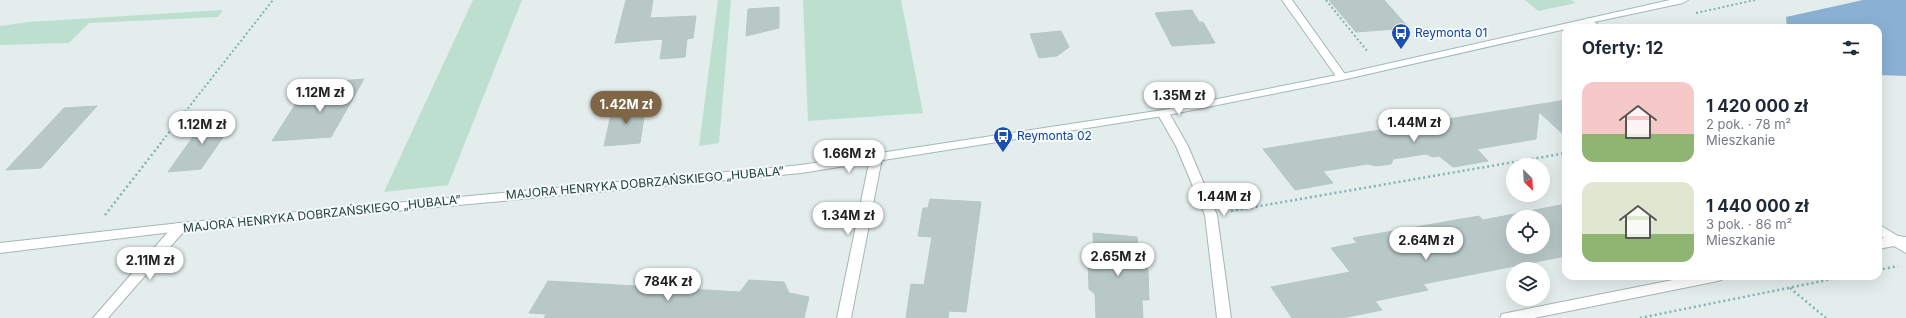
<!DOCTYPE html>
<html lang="pl">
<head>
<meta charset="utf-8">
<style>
  body { margin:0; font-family:Inter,sans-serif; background:#f2f2f3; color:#1f2937; height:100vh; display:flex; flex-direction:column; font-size:15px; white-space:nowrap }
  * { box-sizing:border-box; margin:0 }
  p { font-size:13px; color:#747a83 }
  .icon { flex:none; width:22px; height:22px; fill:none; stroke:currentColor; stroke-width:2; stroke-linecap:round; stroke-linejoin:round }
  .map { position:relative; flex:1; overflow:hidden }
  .details { position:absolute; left:1562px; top:24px; width:320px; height:256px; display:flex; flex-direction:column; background:#fff; border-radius:12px; box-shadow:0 4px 16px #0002 }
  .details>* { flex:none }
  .needle { width:26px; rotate:155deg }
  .buttons { position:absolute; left:1506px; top:158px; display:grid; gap:8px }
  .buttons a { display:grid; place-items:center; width:44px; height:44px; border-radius:50%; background:#fff; box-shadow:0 4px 16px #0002; font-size:20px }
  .price { position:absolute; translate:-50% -34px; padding:0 9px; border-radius:14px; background:#fff; color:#222; font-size:13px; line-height:26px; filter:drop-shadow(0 1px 2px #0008) }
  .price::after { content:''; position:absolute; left:50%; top:24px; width:12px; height:9px; margin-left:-6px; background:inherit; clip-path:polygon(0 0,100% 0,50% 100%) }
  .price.on { background:#7f6647; color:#fff }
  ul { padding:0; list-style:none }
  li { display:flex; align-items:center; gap:12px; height:100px; padding:0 20px }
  li span { display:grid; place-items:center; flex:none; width:112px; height:80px; border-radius:12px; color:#555 }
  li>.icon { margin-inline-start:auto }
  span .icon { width:48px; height:48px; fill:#fffc; stroke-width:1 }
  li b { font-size:17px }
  h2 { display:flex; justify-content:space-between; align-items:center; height:48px; padding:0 20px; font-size:17px }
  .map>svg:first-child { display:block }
  .green { fill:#bcdfd0 }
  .water { fill:#8ab1d3 }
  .building { fill:#b8c8c6; stroke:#b5c7c5; fill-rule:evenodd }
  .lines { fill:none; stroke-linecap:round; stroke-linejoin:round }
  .street-casing { stroke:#a5b5b5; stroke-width:2 }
  .secondary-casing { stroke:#a1b9b8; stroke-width:2 }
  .path-far1 { stroke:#83b2b2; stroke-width:2; stroke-dasharray:2 2.5; stroke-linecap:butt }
  .path { stroke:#83b2b2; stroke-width:2.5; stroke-dasharray:2 3; stroke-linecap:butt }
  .street { fill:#fff; fill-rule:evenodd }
  .secondary { fill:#fff; fill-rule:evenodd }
  .labels { text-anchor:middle; stroke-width:4; stroke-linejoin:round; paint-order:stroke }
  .transit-label { font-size:12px; fill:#164399; stroke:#f4faf8; text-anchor:start }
  .street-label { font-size:12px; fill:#223e3f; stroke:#f4faf8 }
</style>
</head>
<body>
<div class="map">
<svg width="1906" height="318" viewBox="0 0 1906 318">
  <rect width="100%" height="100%" fill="#e3edec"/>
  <g class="green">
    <path d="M473 0H522L448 185 384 192Z"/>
    <path d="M718 0H731L719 143 699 146Z"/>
    <path d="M803 0H901L923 113 808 121Z"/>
    <path d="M1525 0H1571L1576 3 1538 11Z"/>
    <path d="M223 10 218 17 89 23 69 43 0 45V26L28 22Z"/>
  </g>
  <path class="water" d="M1863 0H1906V76L1878 75V28H1787L1786 17Z"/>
  <g class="building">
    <path d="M626 0H653L650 18 696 16 693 38 687 39 685 57 660 59 663 39 615 43Z"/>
    <path d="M1329 0H1384L1409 28 1356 32Z"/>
    <path d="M779 7V28L746 36 748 9Z"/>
    <path d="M1192 10 1199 22H1203L1215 43 1172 46 1155 13Z"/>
    <path d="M1061 31 1069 47 1057 56 1039 58 1030 34Z"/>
    <path d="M364 79 331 137 272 141 297 102 318 100 328 82Z"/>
    <path d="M1566 100V137L1539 112 1536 139 1477 149 1488 161 1453 167 1439 156 1433 157 1426 154 1393 159 1391 164 1376 166 1368 164 1323 171 1333 183 1295 190 1263 149Z"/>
    <path d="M646 104 640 143 604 146 613 106Z"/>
    <path d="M97 106 41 168 6 170 64 108Z"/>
    <path d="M205 120H235L201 169 168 172Z"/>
    <path d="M930 199 981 202 966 312 949 311 948 318H906L911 284 924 285 932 237 918 236 923 208H928Z"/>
    <path d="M1566 204V256L1423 284 1428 290 1375 301 1382 310 1342 318H1292L1271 287 1350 272 1331 248 1357 243 1353 238 1479 216 1483 220ZM1513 217H1543V247H1513Z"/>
    <path d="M1093 233 1137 237 1139 257 1146 258 1148 271 1149 300H1142L1143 318H1096L1095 294 1089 289 1088 261 1094 257Z"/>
    <path d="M749 280 784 282 789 293 809 297 804 318H544L546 314 529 313 548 281 740 292Z"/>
  </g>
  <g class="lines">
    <defs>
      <g id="street">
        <path d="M1282 0H1292L1347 77 1346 79H1338Z"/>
        <path d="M1588 18 1603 28H1591L1583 21Z"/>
        <path d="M1163 110 1169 113 1188 146 1217 215 1231 318H1217L1205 215 1176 146 1157 113Z"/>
        <path d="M876 154 882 158 851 318H837L870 158Z"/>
        <path d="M180 223 185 224 186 227 185 230 108 318H93L175 224Z"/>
        <path d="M1878 224 1898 236 1906 237V253L1894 246 1878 249V239L1884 238 1878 234Z"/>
        <path d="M1693 276H1725L1723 279 1718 281 1534 318H1500L1502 314 1507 313Z"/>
      </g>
      <path id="secondary" d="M1670 0H1688L1683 3 1566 28V29L1342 80 1163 116 801 173 180 231 0 253V243L180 223 801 165 1163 110 1342 74Z"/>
    </defs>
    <use href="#street" class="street-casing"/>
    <use href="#secondary" class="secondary-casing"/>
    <g class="path-far1">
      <path d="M1326 0 1368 52"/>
      <path d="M1696 13 1755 0"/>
      <path d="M160 144 273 0"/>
    </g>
    <g class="path">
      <path d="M1231 211 1566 153"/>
      <path d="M105 215 161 143"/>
      <path d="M1878 270 1898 266"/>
      <path d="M1790 288 1826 318"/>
      <path d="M1640 318 1847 276"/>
    </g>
    <use href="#street" class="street"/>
    <use href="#secondary" class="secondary"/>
  </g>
  <defs>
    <symbol id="bus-pin" viewBox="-11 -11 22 30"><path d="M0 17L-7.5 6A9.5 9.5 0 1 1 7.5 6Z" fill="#1a4fb4" stroke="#f4faf8"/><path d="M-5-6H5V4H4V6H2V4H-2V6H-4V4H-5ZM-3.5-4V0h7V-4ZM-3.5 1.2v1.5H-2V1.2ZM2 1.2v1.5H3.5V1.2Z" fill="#fff"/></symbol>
  </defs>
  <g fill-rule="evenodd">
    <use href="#bus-pin" x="1390" y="22" width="22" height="30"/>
    <use href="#bus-pin" x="992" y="125" width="22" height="30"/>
  </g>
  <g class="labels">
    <g class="transit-label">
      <text x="1415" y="37">Reymonta 01</text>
      <text x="1017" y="140">Reymonta 02</text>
    </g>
    <g class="street-label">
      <text transform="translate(645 183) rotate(-5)" y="4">MAJORA HENRYKA DOBRZAŃSKIEGO „HUBALA”</text>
      <text transform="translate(322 214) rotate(-6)" y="4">MAJORA HENRYKA DOBRZAŃSKIEGO „HUBALA”</text>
    </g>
  </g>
</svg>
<div class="buttons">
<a><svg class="needle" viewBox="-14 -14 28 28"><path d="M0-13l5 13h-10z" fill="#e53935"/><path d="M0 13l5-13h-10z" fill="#747a83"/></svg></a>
<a><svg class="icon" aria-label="locate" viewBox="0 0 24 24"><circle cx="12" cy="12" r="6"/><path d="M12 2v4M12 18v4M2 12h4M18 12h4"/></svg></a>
<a><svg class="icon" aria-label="layers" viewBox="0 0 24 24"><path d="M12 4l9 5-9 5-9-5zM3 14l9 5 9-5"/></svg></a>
</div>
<b class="price" style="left:320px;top:113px">1.12M zł</b>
<b class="price" style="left:1179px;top:116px">1.35M zł</b>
<b class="price on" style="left:626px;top:125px">1.42M zł</b>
<b class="price" style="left:1414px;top:143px">1.44M zł</b>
<b class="price" style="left:202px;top:145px">1.12M zł</b>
<b class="price" style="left:849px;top:174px">1.66M zł</b>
<b class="price" style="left:1224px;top:217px">1.44M zł</b>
<b class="price" style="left:848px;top:236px">1.34M zł</b>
<b class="price" style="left:1426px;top:261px">2.64M zł</b>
<b class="price" style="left:1118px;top:277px">2.65M zł</b>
<b class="price" style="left:150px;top:281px">2.11M zł</b>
<b class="price" style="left:668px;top:302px">784K zł</b>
<section class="details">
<h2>Oferty: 12<svg class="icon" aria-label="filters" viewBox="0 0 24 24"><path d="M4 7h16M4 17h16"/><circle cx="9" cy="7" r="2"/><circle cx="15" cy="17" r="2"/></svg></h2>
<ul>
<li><span style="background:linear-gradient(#f6c9c9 65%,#8fb573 0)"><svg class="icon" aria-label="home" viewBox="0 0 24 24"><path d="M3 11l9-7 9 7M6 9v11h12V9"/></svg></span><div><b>1 420 000 zł</b><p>2 pok. · 78 m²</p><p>Mieszkanie</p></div></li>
<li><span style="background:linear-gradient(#dfe7d0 65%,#8fb573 0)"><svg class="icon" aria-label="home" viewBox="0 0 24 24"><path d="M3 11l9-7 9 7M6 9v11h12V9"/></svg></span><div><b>1 440 000 zł</b><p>3 pok. · 86 m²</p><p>Mieszkanie</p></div></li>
</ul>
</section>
</div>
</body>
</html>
